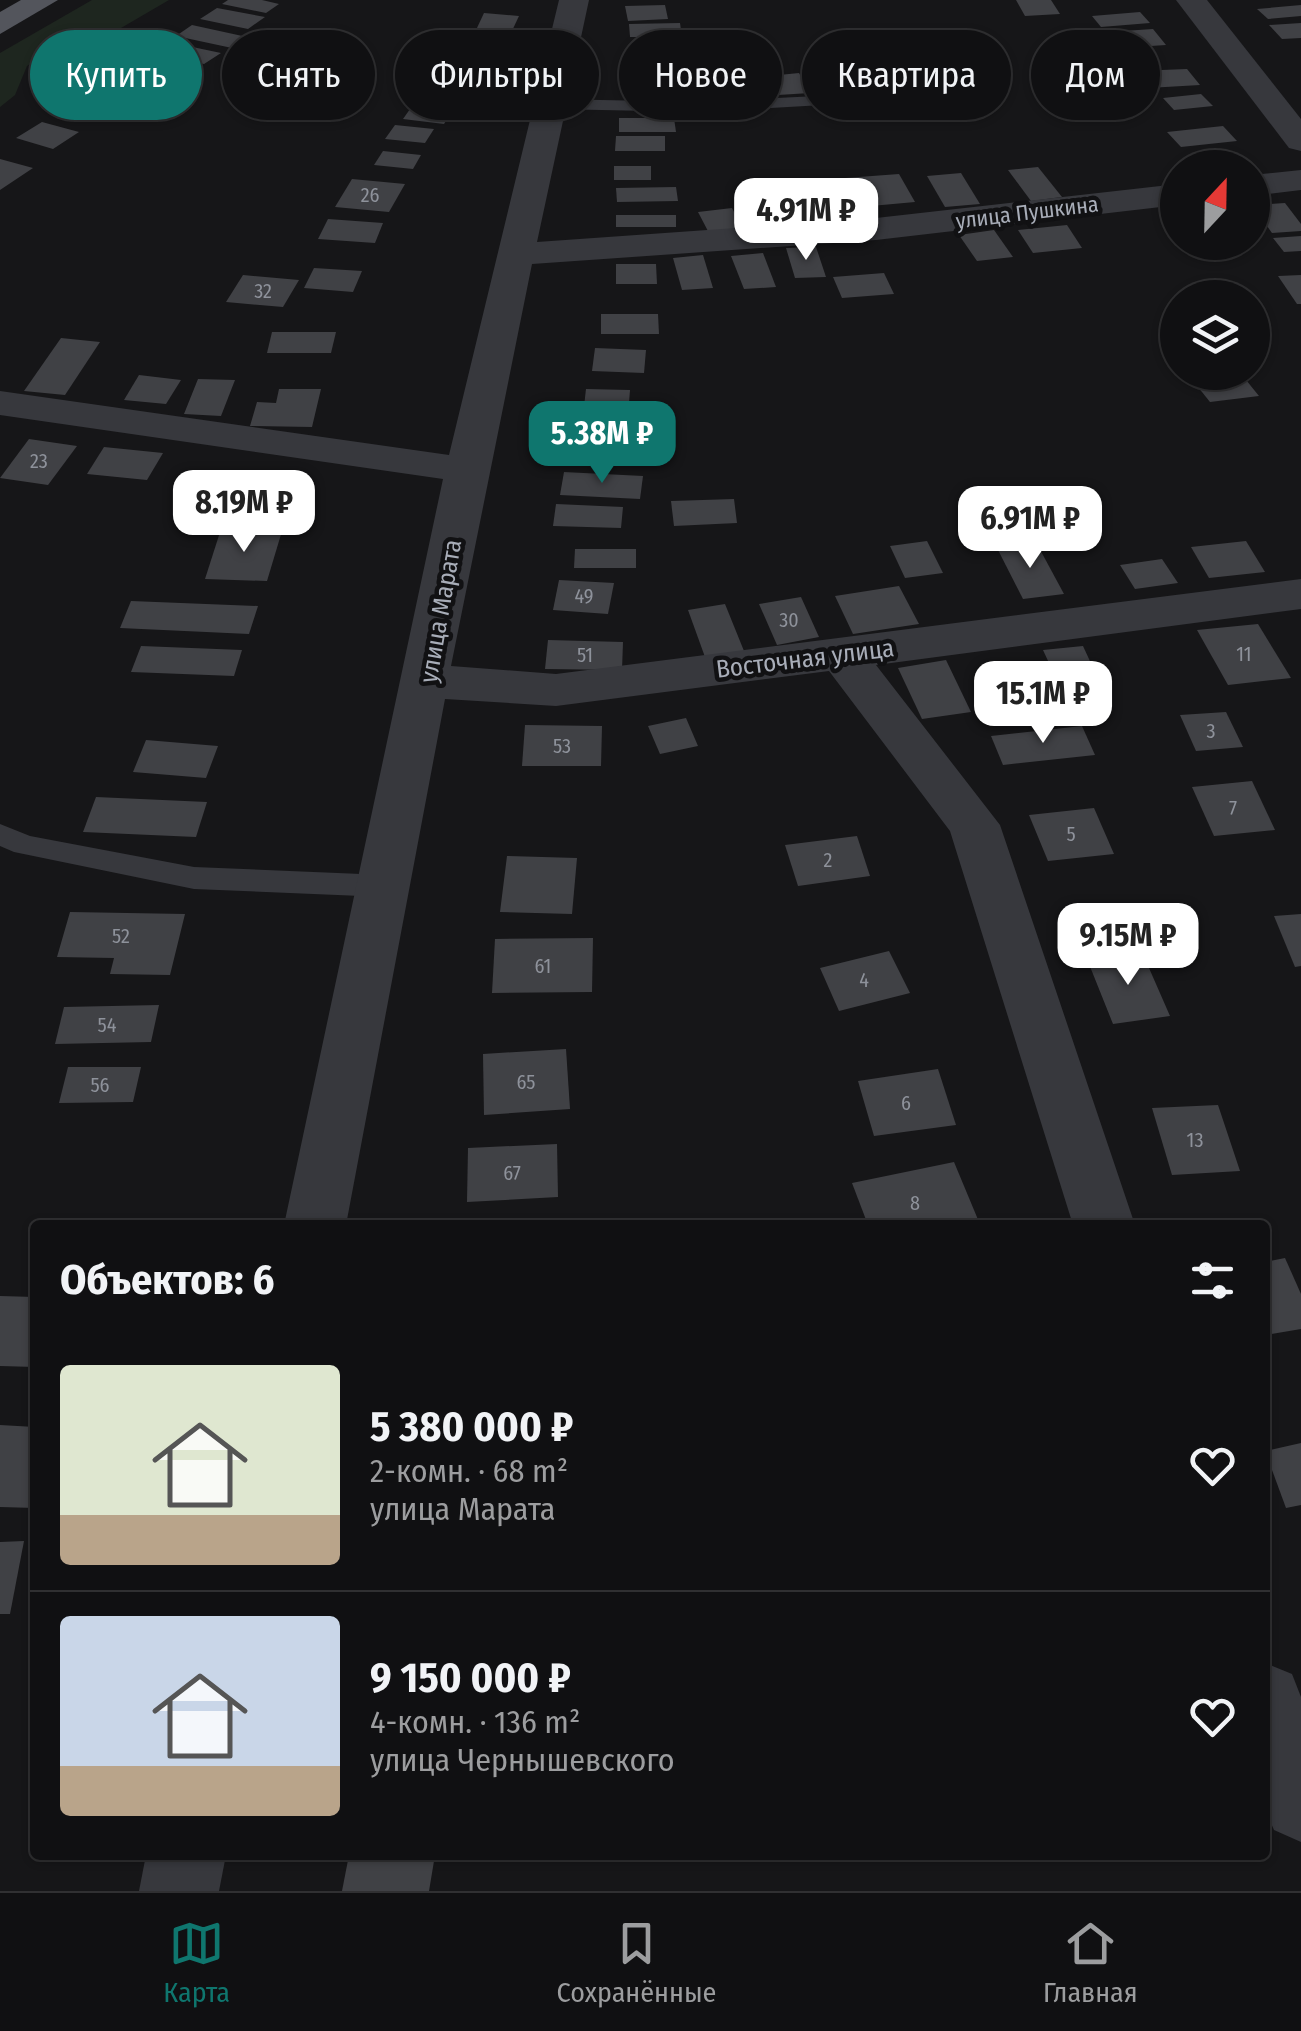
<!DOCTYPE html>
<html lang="ru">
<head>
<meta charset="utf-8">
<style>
  body { margin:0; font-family:"Fira Sans Condensed",sans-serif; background:#1e1e20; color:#f1f3f6; height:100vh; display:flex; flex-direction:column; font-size:38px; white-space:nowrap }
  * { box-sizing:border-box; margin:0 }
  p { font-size:32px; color:#9c9d9f }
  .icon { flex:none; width:55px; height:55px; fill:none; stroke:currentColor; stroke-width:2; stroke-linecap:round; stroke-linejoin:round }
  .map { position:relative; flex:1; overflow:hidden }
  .side { position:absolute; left:30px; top:1220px; width:1240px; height:640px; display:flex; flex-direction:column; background:#101012; border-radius:10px; box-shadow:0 2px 8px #0004,0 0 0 2px #303032 }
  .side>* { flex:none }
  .top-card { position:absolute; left:30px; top:30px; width:1242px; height:90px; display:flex; gap:20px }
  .needle { width:65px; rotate:22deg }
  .tools { position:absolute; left:1160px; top:150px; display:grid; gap:20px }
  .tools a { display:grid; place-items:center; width:110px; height:110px; border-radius:50%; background:#101012; box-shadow:0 2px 8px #0004,0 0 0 2px #303032; font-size:50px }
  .price { position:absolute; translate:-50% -85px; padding:0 22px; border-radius:20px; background:#fff; color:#222; font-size:32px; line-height:65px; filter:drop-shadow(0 2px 5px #0008) }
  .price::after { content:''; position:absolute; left:50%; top:60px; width:30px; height:22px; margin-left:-15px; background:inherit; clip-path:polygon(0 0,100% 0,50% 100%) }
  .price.on { background:#0f766e; color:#fff }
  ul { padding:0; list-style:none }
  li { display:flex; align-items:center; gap:30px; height:250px; padding:0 30px }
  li+li { border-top:2px solid #303032 }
  li span { display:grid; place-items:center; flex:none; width:280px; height:200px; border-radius:10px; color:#555 }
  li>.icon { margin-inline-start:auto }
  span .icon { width:120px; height:120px; fill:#fffc; stroke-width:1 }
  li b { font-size:42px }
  h2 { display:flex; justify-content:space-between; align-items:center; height:120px; padding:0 30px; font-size:42px }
  .pill { padding:0 35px; border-radius:45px; background:#101012; box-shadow:0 2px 8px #0004,0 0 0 2px #303032; font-size:35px; line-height:90px }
  .pill.on { background:#0f766e; color:#fff }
  .menu { display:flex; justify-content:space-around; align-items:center; height:140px; border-top:2px solid #303032; background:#101012; font-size:28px; color:#9c9d9f }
  .menu a { display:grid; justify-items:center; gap:5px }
  .menu .on { color:#0f766e }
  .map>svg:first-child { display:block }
  .green { fill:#1e261f }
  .building { fill:#404145 }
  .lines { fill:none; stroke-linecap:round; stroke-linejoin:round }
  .lane { fill:#37383d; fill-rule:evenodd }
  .street { fill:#37383d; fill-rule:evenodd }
  .primary { fill:#53555c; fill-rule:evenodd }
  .labels { text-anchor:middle; stroke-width:9; stroke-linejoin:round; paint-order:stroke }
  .number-label { font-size:20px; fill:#8e929b }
  .far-street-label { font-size:22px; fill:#a8adb8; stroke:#111113 }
  .street-label { font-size:25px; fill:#a8adb8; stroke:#111113 }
</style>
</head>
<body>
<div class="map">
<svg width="1301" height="1891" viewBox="0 0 1301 1891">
  <rect width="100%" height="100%" fill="#161618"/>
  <path class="green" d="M92 0H169L109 35 60 44 27 66 15 95 0 107V53Z"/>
  <g class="building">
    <path d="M228 0H262L279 4 266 13 222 4Z"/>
    <path d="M1016 0H1051L1060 14 1025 16Z"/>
    <path d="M665 5 668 19 628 21 625 6Z"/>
    <path d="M1301 5V16L1268 19 1257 9Z"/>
    <path d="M217 8 265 17 248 29 200 19Z"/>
    <path d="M1140 12 1150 23 1101 27 1092 16Z"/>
    <path d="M484 13 519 16 511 33 476 30Z"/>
    <path d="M680 23 682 37H630L629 24Z"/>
    <path d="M1301 23V38L1282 39 1269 25Z"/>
    <path d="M192 25 247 37 232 48 176 36Z"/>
    <path d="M1153 29 1166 45 1120 48 1108 32Z"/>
    <path d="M164 41 221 53 204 64 172 57 150 73 126 67Z"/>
    <path d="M473 44 508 46 499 66 462 64Z"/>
    <path d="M440 66 483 72 470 88 427 83Z"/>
    <path d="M1187 69 1200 85 1148 88 1136 71Z"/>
    <path d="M624 70 665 71 664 95H623Z"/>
    <path d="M799 73 810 93 778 95 769 76Z"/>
    <path d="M115 74 165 85 133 109 81 98Z"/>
    <path d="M1201 94 1213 106 1174 110 1163 98Z"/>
    <path d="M75 100 116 111 101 121 60 110Z"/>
    <path d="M415 102 455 107 444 124 403 119Z"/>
    <path d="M619 118H674L676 132H619Z"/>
    <path d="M42 122 79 132 53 149 16 138Z"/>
    <path d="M395 125 434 129 425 143 385 139Z"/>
    <path d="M1223 126 1237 141 1181 147 1167 132Z"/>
    <path d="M616 136H665V151H615Z"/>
    <path d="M383 151 421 155 413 169 374 165Z"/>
    <path d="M0 159 33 168 0 190Z"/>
    <rect x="614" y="166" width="37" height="14"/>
    <path d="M1038 167 1062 197 1031 201 1008 170Z"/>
    <path d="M961 173 980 204 945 207 927 176Z"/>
    <path d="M899 174 915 202 860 207 845 178Z"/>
    <path d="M352 179 405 184 389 212 335 207Z"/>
    <path d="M676 187 678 201 617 202 616 188Z"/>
    <path d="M810 196 821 224 781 226 771 199Z"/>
    <path d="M1285 203 1301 224V231L1272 233 1252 205Z"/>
    <path d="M732 208 743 229 709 233 698 212Z"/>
    <rect x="616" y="215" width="60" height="12"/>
    <path d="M328 219 383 223 375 243 318 239Z"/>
    <path d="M1067 225 1082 248 1033 253 1018 230Z"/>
    <path d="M994 230 1013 257 977 261 959 235Z"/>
    <path d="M1301 236V251L1284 252 1273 238Z"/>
    <path d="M816 247 826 277 795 278 786 248Z"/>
    <path d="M763 253 776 287 744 289 731 256Z"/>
    <path d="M703 255 713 288 682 290 673 258Z"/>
    <path d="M616 264H656L657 284H616Z"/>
    <path d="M314 268 362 271 353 292 304 288Z"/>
    <path d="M884 273 894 294 842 298 833 277Z"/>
    <path d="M243 275 299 280 283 307 226 302Z"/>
    <path d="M1301 275V304H1297L1278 276Z"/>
    <path d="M601 314H658L659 334H601Z"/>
    <path d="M272 332H336L331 353H267Z"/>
    <path d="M61 338 100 342 65 395 24 391Z"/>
    <path d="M595 348 646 350 644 373 592 371Z"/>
    <path d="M139 375 181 380 166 404 124 400Z"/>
    <path d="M1242 375 1259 396 1210 402 1194 382Z"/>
    <path d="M198 379 235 380 221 416 184 414Z"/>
    <path d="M279 389H321L312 427 250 426 257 402 276 403Z"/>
    <path d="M586 389 630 390 628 416 583 415Z"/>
    <path d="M582 425 654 429 650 453 578 449Z"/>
    <path d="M29 439 77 446 48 485 0 478Z"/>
    <path d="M104 447 163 453 147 480 87 474Z"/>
    <path d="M564 472 643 476 640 499 560 495Z"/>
    <path d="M734 499 737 523 674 526 671 501Z"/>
    <path d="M556 504 623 507 621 528 553 526Z"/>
    <path d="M221 529 282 531 267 581 205 579Z"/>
    <path d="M927 541 943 573 905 578 890 546Z"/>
    <path d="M1246 541 1265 572 1209 578 1191 547Z"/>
    <path d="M1037 544 1064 594 1023 599 997 548Z"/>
    <path d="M575 549H636V568H574Z"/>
    <path d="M1162 559 1178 583 1135 589 1120 565Z"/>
    <path d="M559 580 614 583 608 614 553 610Z"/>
    <path d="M899 586 919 624 853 634 835 596Z"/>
    <path d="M801 597 819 637 777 645 759 604Z"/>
    <path d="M131 601 258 606 249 634 120 628Z"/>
    <path d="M725 604 744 651 705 657 688 610Z"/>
    <path d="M1258 624 1291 678 1228 685 1197 630Z"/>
    <path d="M548 640 623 642 622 670 545 669Z"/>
    <path d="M141 646 242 650 234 676 131 672Z"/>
    <path d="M1083 646 1100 683 1060 687 1043 650Z"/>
    <path d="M946 660 971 712 922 719 898 668Z"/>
    <path d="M1226 712 1243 747 1196 751 1180 715Z"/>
    <path d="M686 718 698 746 660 754 648 726Z"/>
    <path d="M525 725 602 726 601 766H522Z"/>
    <path d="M1082 726 1095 755 1003 765 991 736Z"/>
    <path d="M146 740 218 746 206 778 133 772Z"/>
    <path d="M1252 781 1275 830 1214 836 1192 787Z"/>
    <path d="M96 797 207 802 196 837 83 832Z"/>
    <path d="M1094 808 1114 854 1048 861 1029 815Z"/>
    <path d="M857 836 870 876 798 886 785 845Z"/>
    <path d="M507 856 577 858 572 914 500 912Z"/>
    <path d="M70 912 185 914 170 975 110 974 114 958 57 957Z"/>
    <path d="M1301 914V966L1295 967 1274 916Z"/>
    <path d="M593 938 592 992 492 993 495 939Z"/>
    <path d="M889 951 910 993 839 1011 820 968Z"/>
    <path d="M1142 952 1170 1016 1113 1024 1087 959Z"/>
    <path d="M159 1005 151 1042 55 1044 64 1007Z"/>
    <path d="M566 1049 570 1109 484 1115 483 1054Z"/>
    <path d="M68 1067H141L133 1102 59 1103Z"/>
    <path d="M938 1069 956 1125 874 1136 858 1081Z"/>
    <path d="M1218 1105 1240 1171 1172 1175 1152 1108Z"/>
    <path d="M557 1144 558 1197 467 1202 468 1148Z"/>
    <path d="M954 1162 979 1222 868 1225 852 1183Z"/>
    <path d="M1285 1258 1301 1294V1329L1265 1335V1262Z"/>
    <path d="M0 1296 35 1297V1367L0 1366Z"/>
    <path d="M0 1425 35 1427V1508L0 1507Z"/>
    <path d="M1301 1443V1505L1286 1508 1265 1451Z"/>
    <path d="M24 1541 10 1614H0V1542Z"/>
    <path d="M349 1855H435L429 1891H342Z"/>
  </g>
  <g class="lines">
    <g class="lane">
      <path d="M817 96 823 97V105L699 112 552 109 543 104 552 99 699 102Z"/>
      <path d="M0 824 30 836 194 867 385 875 395 878 400 886 395 894 385 897 194 889 14 852 0 846Z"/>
    </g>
    <g class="street">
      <path d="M559 0H589L537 242 876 218 1178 184V205L876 240 532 264 451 666 556 674 1301 579V609L876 665 1000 825 1135 1225H1073L950 831 829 671 556 706 445 699 346 1225H284L443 479 0 415V391L449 455Z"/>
      <path d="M1176 0H1207L1301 119V151L1289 148Z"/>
      <path d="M1301 170V190L1252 196V175Z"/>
      <path d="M1265 1663 1292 1674 1301 1697V1842L1274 1830 1265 1810Z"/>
      <path d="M146 1855H226L219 1891H139Z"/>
    </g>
    <path class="primary" d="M21 0H58L0 34V12Z"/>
  </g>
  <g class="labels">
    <g class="number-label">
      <text x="370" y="202">26</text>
      <text x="263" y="298">32</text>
      <text x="39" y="468">23</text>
      <text x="584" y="603">49</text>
      <text x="789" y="627">30</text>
      <text x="1244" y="661">11</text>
      <text x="585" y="662">51</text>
      <text x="1211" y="738">3</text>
      <text x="562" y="753">53</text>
      <text x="1233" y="815">7</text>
      <text x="1071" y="841">5</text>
      <text x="828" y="867">2</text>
      <text x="121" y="943">52</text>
      <text x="543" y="973">61</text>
      <text x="864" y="987">4</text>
      <text x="107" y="1032">54</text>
      <text x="526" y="1089">65</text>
      <text x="100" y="1092">56</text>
      <text x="906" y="1110">6</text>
      <text x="1195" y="1147">13</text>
      <text x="512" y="1180">67</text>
      <text x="915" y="1210">8</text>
    </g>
    <g class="far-street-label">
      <text transform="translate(1027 212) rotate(-7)" y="8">улица Пушкина</text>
    </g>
    <g class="street-label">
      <text transform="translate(440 611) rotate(-80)" y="9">улица Марата</text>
      <text transform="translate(805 658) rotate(-7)" y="9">Восточная улица</text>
    </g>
  </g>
</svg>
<div class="tools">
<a><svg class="needle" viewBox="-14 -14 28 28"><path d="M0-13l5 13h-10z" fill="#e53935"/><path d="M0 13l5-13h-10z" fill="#9c9d9f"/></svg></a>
<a><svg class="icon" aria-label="layers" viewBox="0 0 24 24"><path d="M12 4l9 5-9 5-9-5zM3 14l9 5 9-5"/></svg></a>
</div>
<b class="price" style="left:806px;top:263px">4.91M ₽</b>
<b class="price on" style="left:602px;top:486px">5.38M ₽</b>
<b class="price" style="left:244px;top:555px">8.19M ₽</b>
<b class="price" style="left:1030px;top:571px">6.91M ₽</b>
<b class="price" style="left:1043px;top:746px">15.1M ₽</b>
<b class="price" style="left:1128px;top:988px">9.15M ₽</b>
<div class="top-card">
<a class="pill on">Купить</a>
<a class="pill">Снять</a>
<a class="pill">Фильтры</a>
<a class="pill">Новое</a>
<a class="pill">Квартира</a>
<a class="pill">Дом</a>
</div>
<section class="side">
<h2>Объектов: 6<svg class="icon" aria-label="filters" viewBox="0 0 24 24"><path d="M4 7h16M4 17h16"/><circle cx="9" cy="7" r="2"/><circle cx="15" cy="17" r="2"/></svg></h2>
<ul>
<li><span style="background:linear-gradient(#dfe7d0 75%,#b9a48a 0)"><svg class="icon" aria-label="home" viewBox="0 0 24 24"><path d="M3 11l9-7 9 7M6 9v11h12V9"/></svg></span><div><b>5 380 000 ₽</b><p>2-комн. · 68 m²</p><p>улица Марата</p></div><svg class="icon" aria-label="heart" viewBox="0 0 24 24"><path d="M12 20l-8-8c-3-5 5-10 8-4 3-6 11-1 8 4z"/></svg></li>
<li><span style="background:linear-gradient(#c9d6e8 75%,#b9a48a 0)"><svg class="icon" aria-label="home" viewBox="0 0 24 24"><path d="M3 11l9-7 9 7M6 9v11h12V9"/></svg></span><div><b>9 150 000 ₽</b><p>4-комн. · 136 m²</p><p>улица Чернышевского</p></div><svg class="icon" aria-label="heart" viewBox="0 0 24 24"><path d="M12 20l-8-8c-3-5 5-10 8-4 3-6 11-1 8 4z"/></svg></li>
</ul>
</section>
</div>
<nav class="menu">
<a class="on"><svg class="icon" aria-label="map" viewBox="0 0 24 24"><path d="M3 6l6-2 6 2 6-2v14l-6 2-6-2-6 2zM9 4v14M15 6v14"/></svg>Карта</a>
<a><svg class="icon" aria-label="saved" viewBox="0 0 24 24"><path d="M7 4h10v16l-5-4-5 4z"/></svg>Сохранённые</a>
<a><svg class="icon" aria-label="home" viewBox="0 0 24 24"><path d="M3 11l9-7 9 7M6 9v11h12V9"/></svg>Главная</a>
</nav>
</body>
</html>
